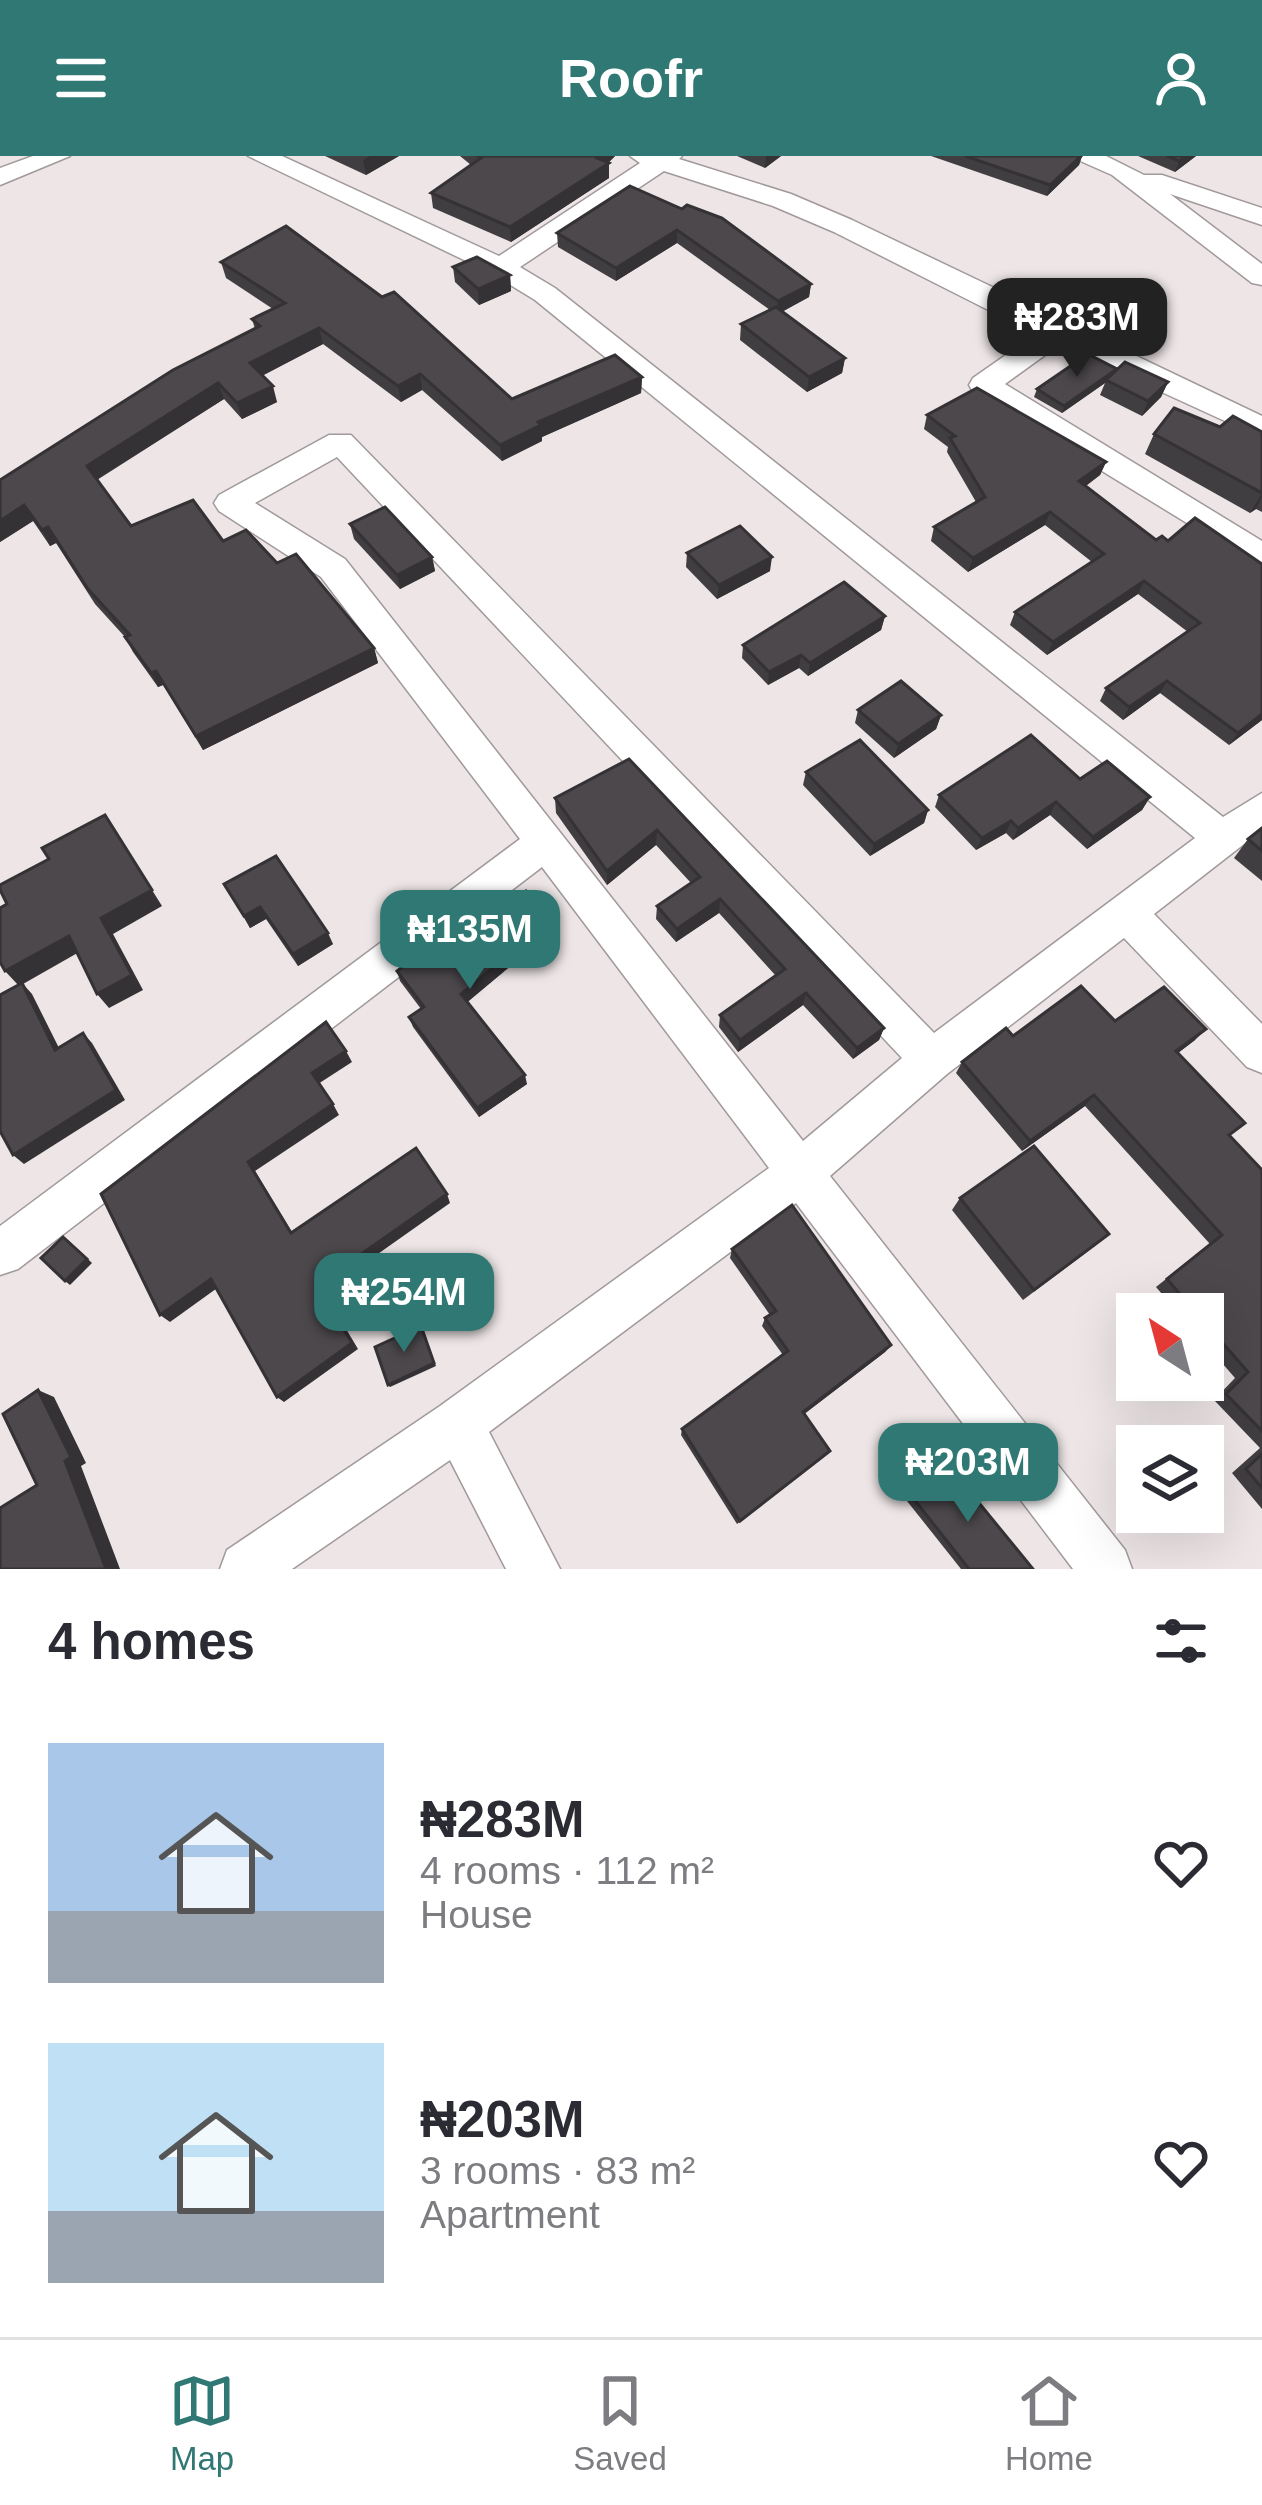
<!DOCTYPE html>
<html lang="en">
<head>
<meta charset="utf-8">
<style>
  body { margin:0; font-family:Arial,sans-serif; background:#f2f2f3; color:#2b2b33; height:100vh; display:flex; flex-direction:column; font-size:45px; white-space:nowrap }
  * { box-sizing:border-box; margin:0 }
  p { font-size:39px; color:#7c7c81 }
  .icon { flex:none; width:66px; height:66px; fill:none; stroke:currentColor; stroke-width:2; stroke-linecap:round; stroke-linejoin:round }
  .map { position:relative; height:1413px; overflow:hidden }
  .panel { display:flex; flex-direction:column; background:#fff; flex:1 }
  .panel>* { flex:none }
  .needle { width:78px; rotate:324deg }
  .tools { position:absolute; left:1116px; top:1137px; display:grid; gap:24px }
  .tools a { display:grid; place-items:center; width:108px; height:108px; border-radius:0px; background:#fff; box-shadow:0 12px 48px #0002; font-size:60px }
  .price { position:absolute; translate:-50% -102px; padding:0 27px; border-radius:24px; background:#2f7874; color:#fff; font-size:39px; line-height:78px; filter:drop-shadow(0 3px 6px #0008) }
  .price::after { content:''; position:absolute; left:50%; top:72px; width:36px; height:27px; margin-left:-18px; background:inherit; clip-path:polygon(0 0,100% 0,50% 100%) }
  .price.on { background:#222; color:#fff }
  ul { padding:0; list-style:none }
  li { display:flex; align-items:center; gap:36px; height:300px; padding:0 48px }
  li span { display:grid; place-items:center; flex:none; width:336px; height:240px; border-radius:0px; color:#555 }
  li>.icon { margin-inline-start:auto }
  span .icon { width:144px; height:144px; fill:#fffc; stroke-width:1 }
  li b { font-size:51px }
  h2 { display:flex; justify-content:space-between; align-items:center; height:144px; padding:0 48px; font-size:51px }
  header { display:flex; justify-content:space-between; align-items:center; height:156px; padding:0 48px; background:#2f7874; color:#fff; font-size:54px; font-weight:800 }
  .dock { display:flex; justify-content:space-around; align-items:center; height:168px; border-top:3px solid #e1e1e2; background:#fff; font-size:33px; color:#7c7c81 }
  .dock a { display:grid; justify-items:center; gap:6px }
  .dock .on { color:#2f7874 }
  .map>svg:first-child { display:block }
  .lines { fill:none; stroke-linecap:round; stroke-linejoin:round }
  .minor-casing { stroke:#a1999b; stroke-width:3 }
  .minor { fill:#fff; fill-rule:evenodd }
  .wall { fill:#413e41 }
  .shaded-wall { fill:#353235 }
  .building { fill:#4c484c; stroke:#353235; stroke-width:3 }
</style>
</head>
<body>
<header><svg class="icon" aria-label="menu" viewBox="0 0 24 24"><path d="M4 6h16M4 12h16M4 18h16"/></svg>Roofr<svg class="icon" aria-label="person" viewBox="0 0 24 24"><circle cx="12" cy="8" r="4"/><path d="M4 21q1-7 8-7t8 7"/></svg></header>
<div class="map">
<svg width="1262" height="1413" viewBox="0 0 1262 1413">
  <rect width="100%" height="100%" fill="#ede5e6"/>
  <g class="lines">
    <defs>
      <g id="minor">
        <path d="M33 0H70L0 29V12Z"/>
        <path d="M248 0H282L499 100 640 7 630 0H682L679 3 791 38 852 64 1262 260V282L1059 189 1005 228 1262 385V413L973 236 969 229 973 222 1036 178 834 76 773 50 664 15 520 111 555 132 1223 661 1262 637V674L1154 758 1262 868V917L1247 911 1124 782 947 918 830 1020 1125 1394 1132 1413H1073L796 1047 489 1276 560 1413H506L450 1304 292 1413H220L227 1394 440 1250 769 1012 542 711 18 1113 0 1119V1070L520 683 321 421 219 355 214 347 219 339 329 279H351L934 877 1195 682 535 144 491 117ZM337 301 902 902 803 985 345 403 255 347Z"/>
        <path d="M1069 0H1106L1144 19H1162L1262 52V69L1170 38 1262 108V129L1252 127 1112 19Z"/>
      </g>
    </defs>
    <use href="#minor" class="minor-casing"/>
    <use href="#minor" class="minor"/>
  </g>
  <g class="wall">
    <path d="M325 0H399L366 19Z"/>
    <path d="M460 0H615L608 7 609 22 511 86 433 52 431 37 471 9Z"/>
    <path d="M737 0H781L765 12Z"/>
    <path d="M931 0H1082L1079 9 1047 40Z"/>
    <path d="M1138 0H1196L1175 16Z"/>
    <path d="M630 30 811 128 809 141 782 156 845 202 842 217 807 236 740 184 741 168 770 154 677 87 616 125 558 91 557 77Z"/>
    <path d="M221 106 512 243 642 221 641 237 542 281V285L502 305 422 234 401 246 323 188 262 220 277 246 242 263 224 243 97 324 131 370 223 385 277 407 374 492 378 507 203 594 163 529 158 531 133 496 125 481 95 448 56 387 50 390 33 365 0 386V324L255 173 252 163 273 153 226 122Z"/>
    <path d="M453 111 510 119 511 135 479 149 455 126Z"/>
    <path d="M1117 213 1168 226 1161 241 1142 260 1100 239 1105 227 1062 257 1034 241 1037 233Z"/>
    <path d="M927 259 1106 306 1100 319 1086 330 1156 384 1262 564 1229 589 1160 537 1123 564 1100 545 1106 532 1188 476 1138 438 1047 499 1010 469 1015 456 1092 406 1045 369 968 416 931 385 934 371 976 346 947 296 948 291 924 273Z"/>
    <path d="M1220 271 1262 276V356L1256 353 1250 357 1145 298 1154 278Z"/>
    <path d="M350 368 432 401 435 415 400 433 354 383Z"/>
    <path d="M687 397 770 415 717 443 686 411Z"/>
    <path d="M885 460 881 474 808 520 799 512 768 529 742 502 743 489Z"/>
    <path d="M858 554 941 559 936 573 894 602 855 567Z"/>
    <path d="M629 603 884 872 879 884 853 903 803 849 738 896 719 871 720 859 776 820 719 757 676 786 656 763 657 750 691 727 656 689 607 729 556 657 555 642Z"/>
    <path d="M806 616 928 654 924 667 870 700 803 629Z"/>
    <path d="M1080 623 1150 641 1142 654 1087 693 1050 659 1013 684 1006 677 976 694 935 651 939 639Z"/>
    <path d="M1262 672V725L1234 702 1248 683Z"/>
    <path d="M224 728 333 788 298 810 266 763 250 772Z"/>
    <path d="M507 746 550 765 551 776 467 846 527 928 479 961 413 871 409 861 421 853 400 825 397 815Z"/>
    <path d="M1115 865 1195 884 1178 897 1230 980 1262 1014V1353L1232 1317 1260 1292 1214 1244 1235 1222 1203 1185V1158H1179L1156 1131 1210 1088 1085 950 1022 995 956 917 962 906 1013 880Z"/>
    <path d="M960 1042 1096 1089 1023 1144 952 1054Z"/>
    <path d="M732 1093 891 1189 885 1196 804 1258 825 1300 737 1368 681 1279 682 1273 783 1199 762 1170 765 1162 770 1159 730 1102Z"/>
    <path d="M948 1309 1033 1413H961L907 1345Z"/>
  </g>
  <g class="shaded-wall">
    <path d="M370 0H399L366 19 363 4Z"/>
    <path d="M599 0H615L606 9 609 7V22L511 86 510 71Z"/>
    <path d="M766 0H781L765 12Z"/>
    <path d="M1082 0 1079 9 1047 40 1050 29Z"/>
    <path d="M1186 0H1196L1175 16 1179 5Z"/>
    <path d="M677 74V87L616 125V112Z"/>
    <path d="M510 119 511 135 479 149 478 133Z"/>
    <path d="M811 128 809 141 777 158 778 145Z"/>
    <path d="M319 172 323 188 255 223 250 207Z"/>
    <path d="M845 202 842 217 807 236 809 221Z"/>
    <path d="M1117 213 1105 227 1062 257 1064 250Z"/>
    <path d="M420 218 422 234 401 246 398 230Z"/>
    <path d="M642 221 641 237 542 281V285L502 305 500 289 538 266Z"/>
    <path d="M1168 226 1161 241 1142 260 1148 245Z"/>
    <path d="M218 227 224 243 94 325 87 310Z"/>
    <path d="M273 230 277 246 242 263 237 247Z"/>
    <path d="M1106 306 1100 319 1074 338 1079 325Z"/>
    <path d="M1262 337V341L1256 353 1250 357Z"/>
    <path d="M24 349 33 365 0 386V365Z"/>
    <path d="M1050 356 1045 369 968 416 973 402Z"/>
    <path d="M48 371 56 387 50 390 42 374Z"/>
    <path d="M432 401 435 415 400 433 397 419Z"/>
    <path d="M772 401 770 415 717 443 719 429Z"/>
    <path d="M1144 425 1138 438 1047 499 1053 486Z"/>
    <path d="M885 460 881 474 808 520 810 507Z"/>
    <path d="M374 492 378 507 203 594 196 580Z"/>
    <path d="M801 499 799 512 768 529 769 516Z"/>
    <path d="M156 515 163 529 158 531 151 517Z"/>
    <path d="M1167 525 1160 537 1123 564 1129 551Z"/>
    <path d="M1262 558V564L1229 589 1238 577Z"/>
    <path d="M941 559 936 573 894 602 898 588Z"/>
    <path d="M1150 641 1142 654 1087 693 1093 681Z"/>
    <path d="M1056 646 1050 659 1013 684 1018 672Z"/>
    <path d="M928 654 924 667 870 700 874 688Z"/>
    <path d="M1011 665 1006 677 976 694 982 682Z"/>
    <path d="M657 674 656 689 607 729V715Z"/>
    <path d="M152 734 162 750 113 778 143 834 109 852 97 838 101 762Z"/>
    <path d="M720 743 719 757 676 786 677 773Z"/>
    <path d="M260 751 266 763 250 772 244 760Z"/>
    <path d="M550 765 551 776 464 849 461 838Z"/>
    <path d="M328 777 333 788 298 810 293 798Z"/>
    <path d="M69 780 81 795 23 828 32 838 65 904 55 894 19 830 5 815Z"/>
    <path d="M806 837 803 849 738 896 740 884Z"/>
    <path d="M884 872 879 884 853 903 857 892Z"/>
    <path d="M1206 873 1195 884 1166 906 1176 895Z"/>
    <path d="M83 877 92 887 125 944 24 1008 13 999Z"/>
    <path d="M346 895 352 906 318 928 312 917Z"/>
    <path d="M525 919 527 928 479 961 477 952Z"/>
    <path d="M1094 939 1085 950 1022 995 1030 985Z"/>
    <path d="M333 948 339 959 255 1015 298 1086 248 1006Z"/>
    <path d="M447 1038 450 1047 324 1136 358 1193 284 1246 277 1241 317 1129Z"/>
    <path d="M68 1084 92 1107 70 1129 65 1125Z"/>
    <path d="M211 1123 220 1130 170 1166 160 1159Z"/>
    <path d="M423 1173 436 1210 390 1231 388 1229Z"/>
    <path d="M891 1189 885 1196 799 1262 803 1256Z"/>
    <path d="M38 1234 54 1241 86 1307 81 1310 120 1413H106Z"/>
  </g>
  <g class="building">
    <path d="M478 0H599L597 2 609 7 510 71 431 37 481 2Z"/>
    <path d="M965 0H1081L1050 29Z"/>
    <path d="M1167 0H1186L1179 5Z"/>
    <path d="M630 30 682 53 687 49 722 62 811 128 778 145 677 74 616 112 557 77Z"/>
    <path d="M286 70 382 141 394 136 512 243 615 199 642 221 538 266 541 269 500 289 420 218 398 230 319 172 250 207 273 230 237 247 218 227 87 310 131 370 193 344 223 385 246 374 277 407 296 398 374 492 196 580 156 515 151 517 125 481 130 479 88 433 48 371 42 374 24 349 0 365V324L173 214 260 170 252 163 285 147 221 106Z"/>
    <path d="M477 101 510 119 478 133 453 111Z"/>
    <path d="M776 151 845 202 809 221 741 168Z"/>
    <path d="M1088 198 1117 213 1064 250 1037 233Z"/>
    <path d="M1125 206 1168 226 1148 245 1106 224Z"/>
    <path d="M977 232 1106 306 1079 325 1156 384 1162 380 1168 385 1195 362 1262 408V558L1238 577 1167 525 1129 551 1106 532 1200 467 1144 425 1053 486 1015 456 1104 398 1050 356 973 402 934 371 985 341 950 282 955 280 927 259Z"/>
    <path d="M1174 252 1220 271 1233 260 1262 276V337L1154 278Z"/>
    <path d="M385 351 432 401 397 419 350 368Z"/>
    <path d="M740 370 772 401 719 429 687 397Z"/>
    <path d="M844 426 885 460 810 507 801 499 769 516 743 489Z"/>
    <path d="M901 525 941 559 898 588 858 554Z"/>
    <path d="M1031 579 1080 623 1107 605 1150 641 1093 681 1056 646 1018 672 1011 665 982 682 939 639Z"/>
    <path d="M860 584 928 654 874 688 806 616Z"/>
    <path d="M629 603 884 872 857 892 806 837 740 884 720 859 785 813 720 743 677 773 657 750 700 721 657 674 607 715 555 642Z"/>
    <path d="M105 659 152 734 101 762 132 819 97 838 69 780 5 815 0 806V752L7 748 0 734V729L49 703 42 692Z"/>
    <path d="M1262 672V695L1248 683Z"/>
    <path d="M276 700 328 777 293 798 260 751 244 760 224 728Z"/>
    <path d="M526 735 550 765 461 838 525 919 477 952 409 861 424 851 397 815 499 737 507 746Z"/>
    <path d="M22 827 55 894 83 877 116 934 13 999 0 975V839Z"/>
    <path d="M1081 830 1115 865 1164 831 1206 873 1176 895 1245 967 1229 979 1262 1014V1275L1226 1238 1248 1216 1203 1165V1158H1197L1167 1123 1222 1079 1094 939 1030 985 962 906 1006 872 1013 880Z"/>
    <path d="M326 866 346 895 312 917 333 948 248 1006 291 1077 416 992 447 1038 317 1129 352 1187 277 1241 211 1123 160 1159 101 1038Z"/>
    <path d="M1034 990 1109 1078 1034 1134 960 1042Z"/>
    <path d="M792 1049 891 1189 803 1256 830 1295 740 1365 682 1273 788 1195 765 1162 776 1155 732 1093Z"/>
    <path d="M63 1081 87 1103 65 1125 41 1102Z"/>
    <path d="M421 1170 434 1207 388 1229 375 1191Z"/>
    <path d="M38 1234 71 1301 65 1305 106 1413H0V1352L37 1329 3 1258Z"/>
    <path d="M1262 1298V1332L1246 1313Z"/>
    <path d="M948 1309 1033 1413H969L913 1342Z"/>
  </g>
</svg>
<div class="tools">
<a><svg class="needle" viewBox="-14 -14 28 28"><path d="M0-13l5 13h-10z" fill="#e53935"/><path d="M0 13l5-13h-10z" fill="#7c7c81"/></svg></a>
<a><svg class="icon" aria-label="layers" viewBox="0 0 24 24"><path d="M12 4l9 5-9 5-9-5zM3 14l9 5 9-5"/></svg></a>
</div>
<b class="price on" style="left:1077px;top:224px">₦283M</b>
<b class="price" style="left:470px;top:836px">₦135M</b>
<b class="price" style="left:404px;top:1199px">₦254M</b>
<b class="price" style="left:968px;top:1369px">₦203M</b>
</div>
<section class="panel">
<h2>4 homes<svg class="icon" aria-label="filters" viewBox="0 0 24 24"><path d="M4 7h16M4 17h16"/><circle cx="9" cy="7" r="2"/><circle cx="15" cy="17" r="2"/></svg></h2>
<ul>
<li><span style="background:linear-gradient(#a9c7e8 70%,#9aa5b1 0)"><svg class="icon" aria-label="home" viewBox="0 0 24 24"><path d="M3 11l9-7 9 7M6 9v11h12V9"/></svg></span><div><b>₦283M</b><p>4 rooms · 112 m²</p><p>House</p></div><svg class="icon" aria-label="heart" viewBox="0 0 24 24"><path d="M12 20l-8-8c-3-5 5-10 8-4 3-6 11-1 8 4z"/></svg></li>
<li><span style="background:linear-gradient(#bfe0f5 70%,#9aa5b1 0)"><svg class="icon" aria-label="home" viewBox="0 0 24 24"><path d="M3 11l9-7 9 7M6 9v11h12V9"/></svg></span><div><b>₦203M</b><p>3 rooms · 83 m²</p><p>Apartment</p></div><svg class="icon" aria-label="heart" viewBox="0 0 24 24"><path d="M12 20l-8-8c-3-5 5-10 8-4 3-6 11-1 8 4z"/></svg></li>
</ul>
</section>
<nav class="dock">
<a class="on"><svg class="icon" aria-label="map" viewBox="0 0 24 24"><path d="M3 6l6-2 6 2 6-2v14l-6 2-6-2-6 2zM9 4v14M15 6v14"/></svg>Map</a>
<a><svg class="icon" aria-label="saved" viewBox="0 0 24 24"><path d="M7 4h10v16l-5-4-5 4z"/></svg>Saved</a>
<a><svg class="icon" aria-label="home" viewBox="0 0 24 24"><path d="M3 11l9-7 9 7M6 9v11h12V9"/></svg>Home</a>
</nav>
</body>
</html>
